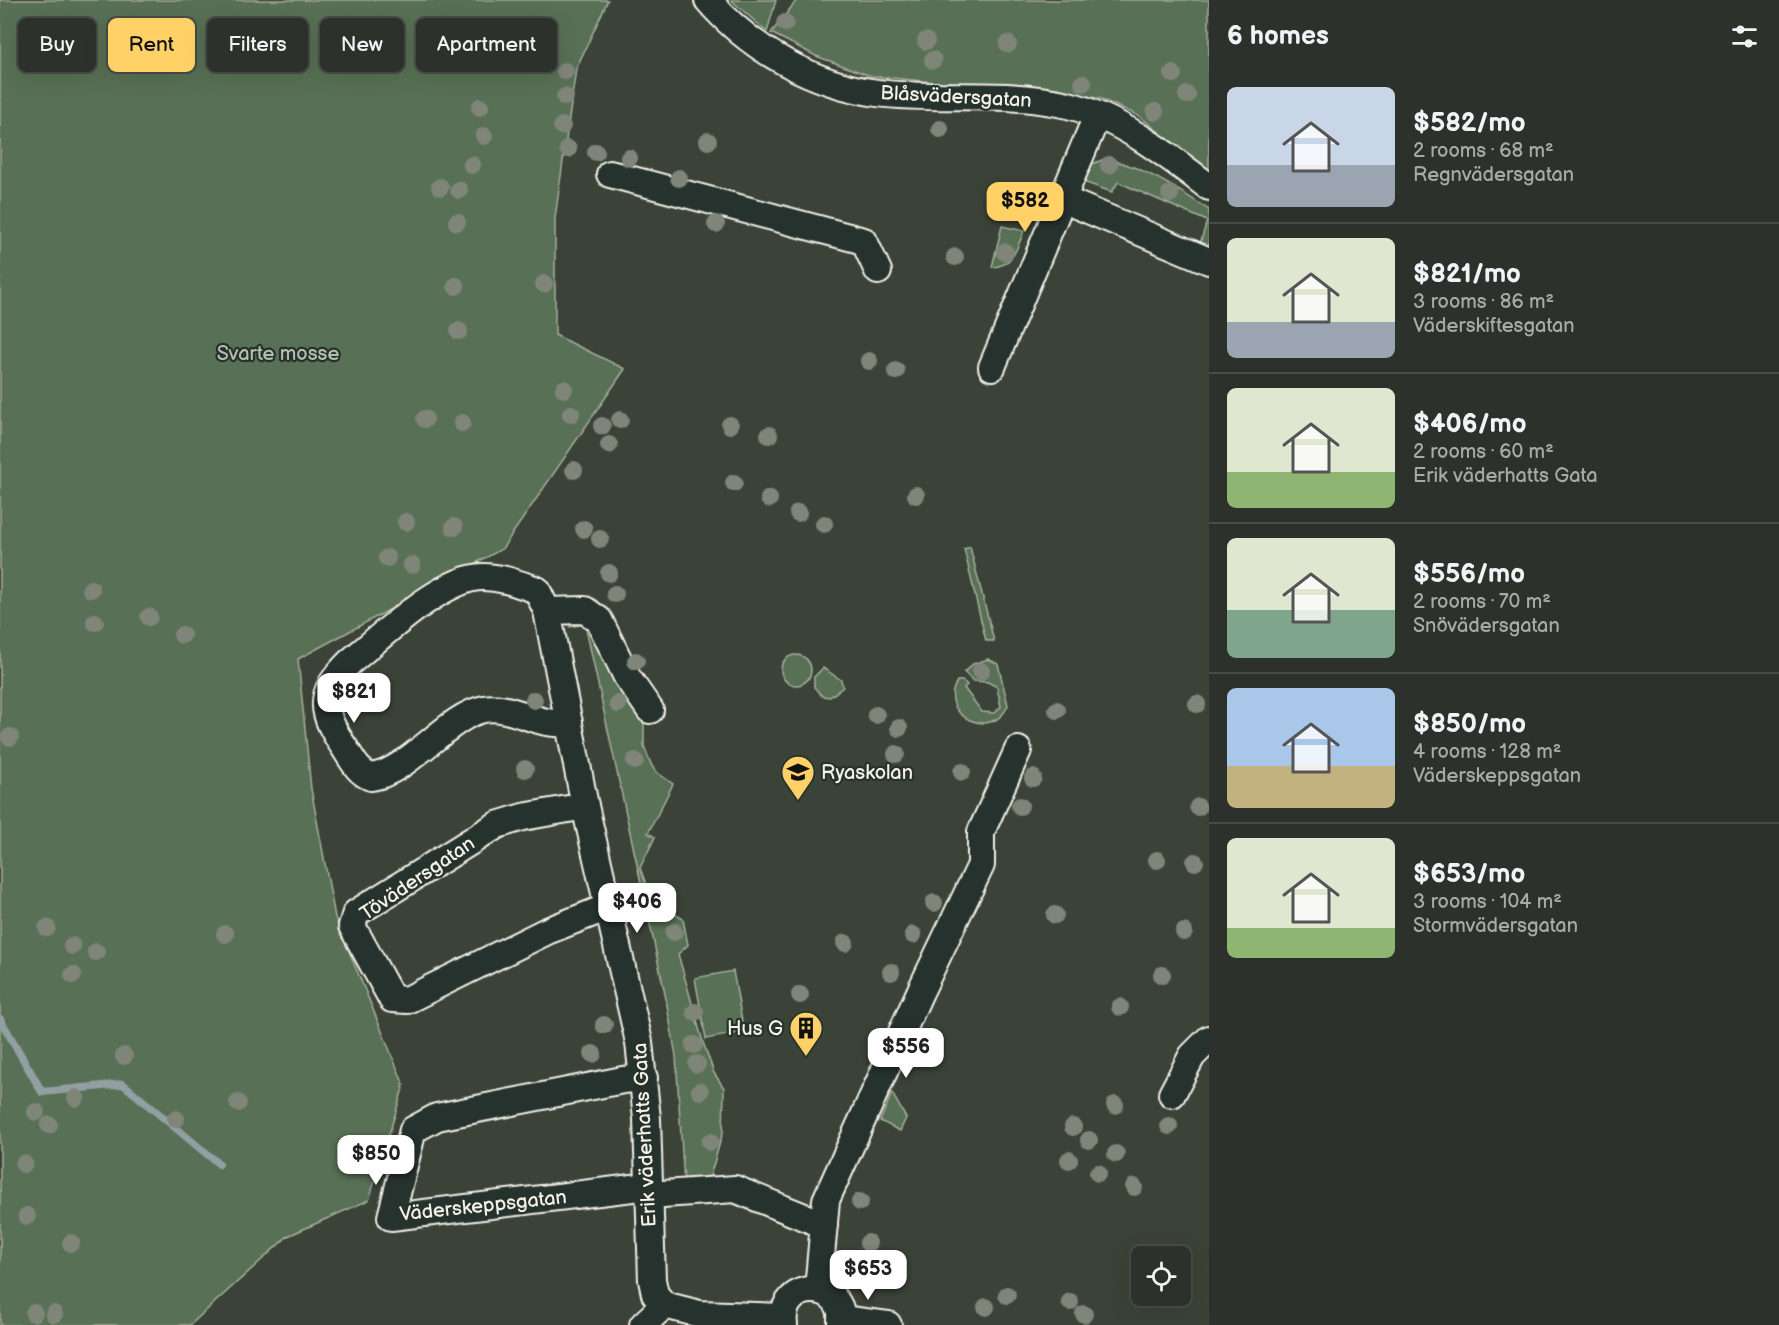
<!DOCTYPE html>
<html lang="en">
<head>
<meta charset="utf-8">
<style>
  body { margin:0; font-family:"Balsamiq Sans",sans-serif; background:#383e37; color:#f1f3f6; height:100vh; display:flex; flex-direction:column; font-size:22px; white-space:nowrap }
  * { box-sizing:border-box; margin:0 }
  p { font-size:20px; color:#a6aaa9 }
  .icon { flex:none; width:33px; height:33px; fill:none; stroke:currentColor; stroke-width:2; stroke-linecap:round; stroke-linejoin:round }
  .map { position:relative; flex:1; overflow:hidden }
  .details { display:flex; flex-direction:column; background:#2c322b; width:570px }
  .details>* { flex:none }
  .top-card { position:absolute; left:18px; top:18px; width:570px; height:54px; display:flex; gap:12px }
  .controls { position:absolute; left:1131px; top:1246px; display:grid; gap:12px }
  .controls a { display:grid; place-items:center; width:60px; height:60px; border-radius:9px; background:#2c322b; box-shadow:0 6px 24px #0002,0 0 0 2px #484d47; font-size:30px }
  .price { position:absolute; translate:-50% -51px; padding:0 14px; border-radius:12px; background:#fff; color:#222; font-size:20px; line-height:39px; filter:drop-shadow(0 2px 3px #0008) }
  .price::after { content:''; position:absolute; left:50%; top:36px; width:18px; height:14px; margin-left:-9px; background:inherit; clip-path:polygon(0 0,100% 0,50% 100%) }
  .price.current { background:#ffd166; color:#111 }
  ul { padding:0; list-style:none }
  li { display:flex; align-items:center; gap:18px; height:150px; padding:0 18px }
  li+li { border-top:2px solid #484d47 }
  li span { display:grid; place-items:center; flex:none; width:168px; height:120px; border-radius:9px; color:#555 }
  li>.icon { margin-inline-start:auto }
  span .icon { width:72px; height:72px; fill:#fffc; stroke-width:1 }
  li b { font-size:26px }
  h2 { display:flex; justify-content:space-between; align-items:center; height:72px; padding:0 18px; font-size:26px }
  .pill { padding:0 21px; border-radius:9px; background:#2c322b; box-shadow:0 6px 24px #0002,0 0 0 2px #484d47; font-size:21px; line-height:54px }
  .pill.current { background:#ffd166; color:#111 }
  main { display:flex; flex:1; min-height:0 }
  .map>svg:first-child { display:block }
  .green { fill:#587055; stroke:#a6b09e; stroke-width:1.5 }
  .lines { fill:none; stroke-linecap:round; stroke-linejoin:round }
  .stream { stroke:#929fa3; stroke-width:8 }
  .minor-casing { stroke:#f4f1e8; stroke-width:30 }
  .minor { stroke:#26332d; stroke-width:26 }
  .tree { fill:#7f8679 }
  .labels { text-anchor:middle; stroke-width:4.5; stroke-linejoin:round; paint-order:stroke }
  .street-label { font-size:20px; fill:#f4f1e8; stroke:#26332d }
  .park-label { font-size:20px; fill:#b6bdad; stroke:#26332d }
  .poi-label { font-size:20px; fill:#f4f1e8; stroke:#26332d; text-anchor:start }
</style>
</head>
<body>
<main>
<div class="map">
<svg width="1209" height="1325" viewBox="0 0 1209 1325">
  <rect width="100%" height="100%" fill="#3b4339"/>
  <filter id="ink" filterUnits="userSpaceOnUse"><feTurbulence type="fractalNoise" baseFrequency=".0167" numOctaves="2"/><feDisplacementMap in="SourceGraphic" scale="12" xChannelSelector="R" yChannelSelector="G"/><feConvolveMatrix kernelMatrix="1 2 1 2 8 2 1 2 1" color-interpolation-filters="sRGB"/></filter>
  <g filter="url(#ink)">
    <g class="green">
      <path d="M0 0H608L576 69 555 218V335L625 369 502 549 298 659 311 789 335 917 404 1085 369 1200 288 1236 190 1325H0Z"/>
      <path d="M731 0H776L767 32Z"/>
      <path d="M797 0H1209V172L1139 116 1099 98 871 76 816 56 771 33Z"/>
      <path d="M1104 159C1138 163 1181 191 1209 210V252L1200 244 1207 221 1118 182 1112 192 1086 183 1084 179 1090 165Z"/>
      <path d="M1002 226 1024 231C1017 248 1013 266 992 267Z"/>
      <path d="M970 547 994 641H986L964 549Z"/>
      <path d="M578 621 586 623 644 717V746L651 764 655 771 673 784 648 833 655 837 640 868 652 900 683 919 688 945 678 954 703 1042 714 1073 724 1088 723 1132 709 1180 684 1184 676 1056 665 994 585 624 569 627Z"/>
      <circle cx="796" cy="670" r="15"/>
      <path d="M988 659 998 664 1008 705C995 741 936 717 957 681H963L967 685 964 688 982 712 994 713 1001 707 997 687 988 682 973 681 964 672 973 664Z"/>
      <path d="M823 668 841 680 843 687 830 697 822 696 814 687V677Z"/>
      <path d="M733 971 744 1032 706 1039 695 978Z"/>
      <path d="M892 1093 906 1118 900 1131 880 1121Z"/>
    </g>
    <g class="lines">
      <path class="stream" d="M0 1019 42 1092 123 1084 219 1164"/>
      <defs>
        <g id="minor">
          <path d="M708 0C750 49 812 84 877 93 939 101 1005 90 1068 105 1120 118 1167 155 1209 187"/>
          <path d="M610 174 864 241 878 271"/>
          <path d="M1062 199 1209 261"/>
          <path d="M992 367 1097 116"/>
          <path d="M547 611 585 610 599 620 627 677 650 710"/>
          <path d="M569 722C540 729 513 704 484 709 447 716 408 773 371 777 358 772 353 761 346 750 321 713 316 695 350 662 382 636 443 577 483 577 502 577 519 584 537 590L547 611 585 806 639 1042 647 1119 652 1280 655 1294 664 1305"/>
          <path d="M585 806 523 817 497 825 356 913 352 926 392 999 407 1000 547 931 608 907"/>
          <path d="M644 1078 623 1080 437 1117 413 1130 391 1217 649 1186"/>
          <path d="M1172 1094 1192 1056 1209 1039"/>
          <path d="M649 1195 735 1189 824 1225"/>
          <path d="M818 1290 826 1200 920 992 981 865V832L1018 750"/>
          <path d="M664 1305 700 1314 783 1317"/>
          <path d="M841 1319 888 1325"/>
          <path d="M643 1325 664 1305"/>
          <path d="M784 1325C778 1278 848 1279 841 1325"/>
        </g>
      </defs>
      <use href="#minor" class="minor-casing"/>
      <use href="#minor" class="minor"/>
    </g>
    <g class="tree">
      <circle cx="785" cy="23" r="9"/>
      <circle cx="459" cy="32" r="9"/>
      <circle cx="926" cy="41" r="9"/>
      <circle cx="1008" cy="44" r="9"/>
      <circle cx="933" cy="60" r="9"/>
      <circle cx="565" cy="71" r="9"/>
      <circle cx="1173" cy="74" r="9"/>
      <circle cx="1083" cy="83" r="9"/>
      <circle cx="1187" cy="95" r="9"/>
      <circle cx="565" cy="97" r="9"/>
      <circle cx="480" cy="107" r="9"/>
      <circle cx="1155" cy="112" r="9"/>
      <circle cx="562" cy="126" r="9"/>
      <circle cx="940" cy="129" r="9"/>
      <circle cx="484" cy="136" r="9"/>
      <circle cx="708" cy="141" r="9"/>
      <circle cx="568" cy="149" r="9"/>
      <circle cx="596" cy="152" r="9"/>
      <circle cx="629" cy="158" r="9"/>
      <circle cx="472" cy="165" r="9"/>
      <circle cx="1109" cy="165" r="9"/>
      <circle cx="679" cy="178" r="9"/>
      <circle cx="440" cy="187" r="9"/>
      <circle cx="459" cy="190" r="9"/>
      <circle cx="1170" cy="194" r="9"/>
      <circle cx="457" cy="222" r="9"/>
      <circle cx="716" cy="224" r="9"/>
      <circle cx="1005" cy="252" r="9"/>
      <circle cx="955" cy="257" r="9"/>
      <circle cx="544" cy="284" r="9"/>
      <circle cx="456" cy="286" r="9"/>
      <circle cx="459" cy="331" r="9"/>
      <circle cx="869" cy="361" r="9"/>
      <circle cx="896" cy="371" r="9"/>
      <circle cx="564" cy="389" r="9"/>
      <circle cx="571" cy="414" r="9"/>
      <circle cx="425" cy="419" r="9"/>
      <circle cx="620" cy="420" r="9"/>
      <circle cx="462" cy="423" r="9"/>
      <circle cx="730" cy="425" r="9"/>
      <circle cx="602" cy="426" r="9"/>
      <circle cx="769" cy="435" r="9"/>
      <circle cx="609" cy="445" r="9"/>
      <circle cx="574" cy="470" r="9"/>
      <circle cx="734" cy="483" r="9"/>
      <circle cx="916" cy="495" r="9"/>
      <circle cx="769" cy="499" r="9"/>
      <circle cx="798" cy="513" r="9"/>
      <circle cx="406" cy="522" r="9"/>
      <circle cx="824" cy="524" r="9"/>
      <circle cx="454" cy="527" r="9"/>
      <circle cx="584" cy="529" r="9"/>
      <circle cx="600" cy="539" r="9"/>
      <circle cx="387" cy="558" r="9"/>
      <circle cx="412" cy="565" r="9"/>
      <circle cx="609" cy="573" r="9"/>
      <circle cx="91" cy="589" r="9"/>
      <circle cx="615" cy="594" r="9"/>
      <circle cx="149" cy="617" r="9"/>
      <circle cx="95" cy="622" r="9"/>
      <circle cx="182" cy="635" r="9"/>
      <circle cx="636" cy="661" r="9"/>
      <circle cx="981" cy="671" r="9"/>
      <circle cx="534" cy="700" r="9"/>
      <circle cx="618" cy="704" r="9"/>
      <circle cx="1197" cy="704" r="9"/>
      <circle cx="1057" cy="710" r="9"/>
      <circle cx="876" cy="715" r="9"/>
      <circle cx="899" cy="728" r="9"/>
      <circle cx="10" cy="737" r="9"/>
      <circle cx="896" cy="754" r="9"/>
      <circle cx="635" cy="761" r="9"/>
      <circle cx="525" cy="769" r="9"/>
      <circle cx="962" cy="772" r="9"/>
      <circle cx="1033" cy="778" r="9"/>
      <circle cx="1020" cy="806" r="9"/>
      <circle cx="1198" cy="807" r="9"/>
      <circle cx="1157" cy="860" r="9"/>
      <circle cx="1195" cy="862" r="9"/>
      <circle cx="934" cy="903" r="9"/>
      <circle cx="662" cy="914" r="9"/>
      <circle cx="1055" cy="915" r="9"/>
      <circle cx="47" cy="928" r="9"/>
      <circle cx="674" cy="932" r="9"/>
      <circle cx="1184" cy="932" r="9"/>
      <circle cx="225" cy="934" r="9"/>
      <circle cx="913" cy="935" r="9"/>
      <circle cx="845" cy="943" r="9"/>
      <circle cx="72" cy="946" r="9"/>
      <circle cx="96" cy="952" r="9"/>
      <circle cx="891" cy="972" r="9"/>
      <circle cx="73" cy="975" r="9"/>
      <circle cx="1162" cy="975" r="9"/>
      <circle cx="800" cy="995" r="9"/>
      <circle cx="1120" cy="1007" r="9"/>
      <circle cx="695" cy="1012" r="9"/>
      <circle cx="604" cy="1025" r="9"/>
      <circle cx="694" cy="1045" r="9"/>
      <circle cx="593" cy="1054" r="9"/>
      <circle cx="124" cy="1056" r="9"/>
      <circle cx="697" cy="1064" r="9"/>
      <circle cx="700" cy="1091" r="9"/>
      <circle cx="76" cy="1098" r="9"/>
      <circle cx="238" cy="1103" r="9"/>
      <circle cx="1115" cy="1105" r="9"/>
      <circle cx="36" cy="1112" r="9"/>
      <circle cx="176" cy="1119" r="9"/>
      <circle cx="49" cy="1125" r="9"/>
      <circle cx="1169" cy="1126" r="9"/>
      <circle cx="1073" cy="1127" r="9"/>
      <circle cx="1089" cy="1140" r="9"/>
      <circle cx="710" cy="1142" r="9"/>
      <circle cx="1116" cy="1154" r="9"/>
      <circle cx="1069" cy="1160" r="9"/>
      <circle cx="24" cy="1164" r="9"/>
      <circle cx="1098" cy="1173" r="9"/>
      <circle cx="1134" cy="1187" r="9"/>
      <circle cx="860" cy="1202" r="9"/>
      <circle cx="27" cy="1216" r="9"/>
      <circle cx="71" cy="1243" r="9"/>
      <circle cx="868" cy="1243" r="9"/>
      <circle cx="1007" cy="1295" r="9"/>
      <circle cx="1070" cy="1302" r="9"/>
      <circle cx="986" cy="1307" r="9"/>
      <circle cx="34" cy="1313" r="9"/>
      <circle cx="54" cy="1314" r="9"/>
      <circle cx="1084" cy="1314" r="9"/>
    </g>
  </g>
  <defs>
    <symbol id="school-pin" viewBox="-11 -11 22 30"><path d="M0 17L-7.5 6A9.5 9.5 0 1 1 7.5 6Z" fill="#ffd166" stroke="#26332d"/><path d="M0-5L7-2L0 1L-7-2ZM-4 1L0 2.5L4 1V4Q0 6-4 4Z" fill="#111"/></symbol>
    <symbol id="building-pin" viewBox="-11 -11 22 30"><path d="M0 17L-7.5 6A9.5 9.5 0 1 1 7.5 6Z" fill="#ffd166" stroke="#26332d"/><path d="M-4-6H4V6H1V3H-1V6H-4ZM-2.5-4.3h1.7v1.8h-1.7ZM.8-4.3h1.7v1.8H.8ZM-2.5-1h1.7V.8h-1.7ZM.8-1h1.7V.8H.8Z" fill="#111"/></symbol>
  </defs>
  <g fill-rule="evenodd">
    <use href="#school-pin" x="779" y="753" width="38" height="52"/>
    <use href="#building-pin" x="787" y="1009" width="38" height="52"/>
  </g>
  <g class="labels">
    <g class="street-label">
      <text transform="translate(956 96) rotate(3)" y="7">Blåsvädersgatan</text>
      <text transform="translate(417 878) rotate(-34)" y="7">Tövädersgatan</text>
      <text transform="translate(644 1135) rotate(-93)" y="7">Erik väderhatts Gata</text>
      <text transform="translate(483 1205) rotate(-6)" y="7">Väderskeppsgatan</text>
    </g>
    <g class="park-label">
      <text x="278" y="360">Svarte mosse</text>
    </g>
    <g class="poi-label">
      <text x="821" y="779">Ryaskolan</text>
      <text x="783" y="1035" text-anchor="end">Hus G</text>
    </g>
  </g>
</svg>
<div class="controls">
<a><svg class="icon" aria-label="locate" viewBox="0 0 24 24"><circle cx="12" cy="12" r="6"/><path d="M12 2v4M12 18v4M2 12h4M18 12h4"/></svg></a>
</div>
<b class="price current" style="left:1025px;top:233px">$582</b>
<b class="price" style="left:354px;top:724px">$821</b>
<b class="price" style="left:637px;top:934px">$406</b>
<b class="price" style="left:906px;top:1079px">$556</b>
<b class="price" style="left:376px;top:1186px">$850</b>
<b class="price" style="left:868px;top:1301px">$653</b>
<div class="top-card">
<a class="pill">Buy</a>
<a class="pill current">Rent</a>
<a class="pill">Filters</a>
<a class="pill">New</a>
<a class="pill">Apartment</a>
</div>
</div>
<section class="details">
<h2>6 homes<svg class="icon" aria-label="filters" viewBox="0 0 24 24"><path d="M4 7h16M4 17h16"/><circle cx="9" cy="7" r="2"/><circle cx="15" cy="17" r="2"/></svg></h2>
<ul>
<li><span style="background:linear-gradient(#c9d6e8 65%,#9aa5b1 0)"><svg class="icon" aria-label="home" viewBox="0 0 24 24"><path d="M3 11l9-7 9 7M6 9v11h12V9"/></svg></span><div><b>$582/mo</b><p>2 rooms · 68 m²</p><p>Regnvädersgatan</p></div></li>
<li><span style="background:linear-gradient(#dfe7d0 70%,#9aa5b1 0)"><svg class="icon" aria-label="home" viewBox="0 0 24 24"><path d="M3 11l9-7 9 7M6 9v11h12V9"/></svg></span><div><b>$821/mo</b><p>3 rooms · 86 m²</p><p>Väderskiftesgatan</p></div></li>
<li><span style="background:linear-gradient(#dfe7d0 70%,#8fb573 0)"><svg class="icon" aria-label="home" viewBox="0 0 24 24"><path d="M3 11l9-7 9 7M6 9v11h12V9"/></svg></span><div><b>$406/mo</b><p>2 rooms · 60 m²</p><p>Erik väderhatts Gata</p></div></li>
<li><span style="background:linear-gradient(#dfe7d0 60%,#7fa58c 0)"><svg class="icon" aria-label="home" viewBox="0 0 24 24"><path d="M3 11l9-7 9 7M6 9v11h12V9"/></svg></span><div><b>$556/mo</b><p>2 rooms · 70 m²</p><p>Snövädersgatan</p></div></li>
<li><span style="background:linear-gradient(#a9c7e8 65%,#c2b280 0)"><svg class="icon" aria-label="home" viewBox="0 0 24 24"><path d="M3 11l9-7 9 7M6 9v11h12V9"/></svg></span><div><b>$850/mo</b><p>4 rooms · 128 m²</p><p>Väderskeppsgatan</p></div></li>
<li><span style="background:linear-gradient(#dfe7d0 75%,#8fb573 0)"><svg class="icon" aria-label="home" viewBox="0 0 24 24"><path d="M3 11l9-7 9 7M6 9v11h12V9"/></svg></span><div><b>$653/mo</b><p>3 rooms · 104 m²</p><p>Stormvädersgatan</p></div></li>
</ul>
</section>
</main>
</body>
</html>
